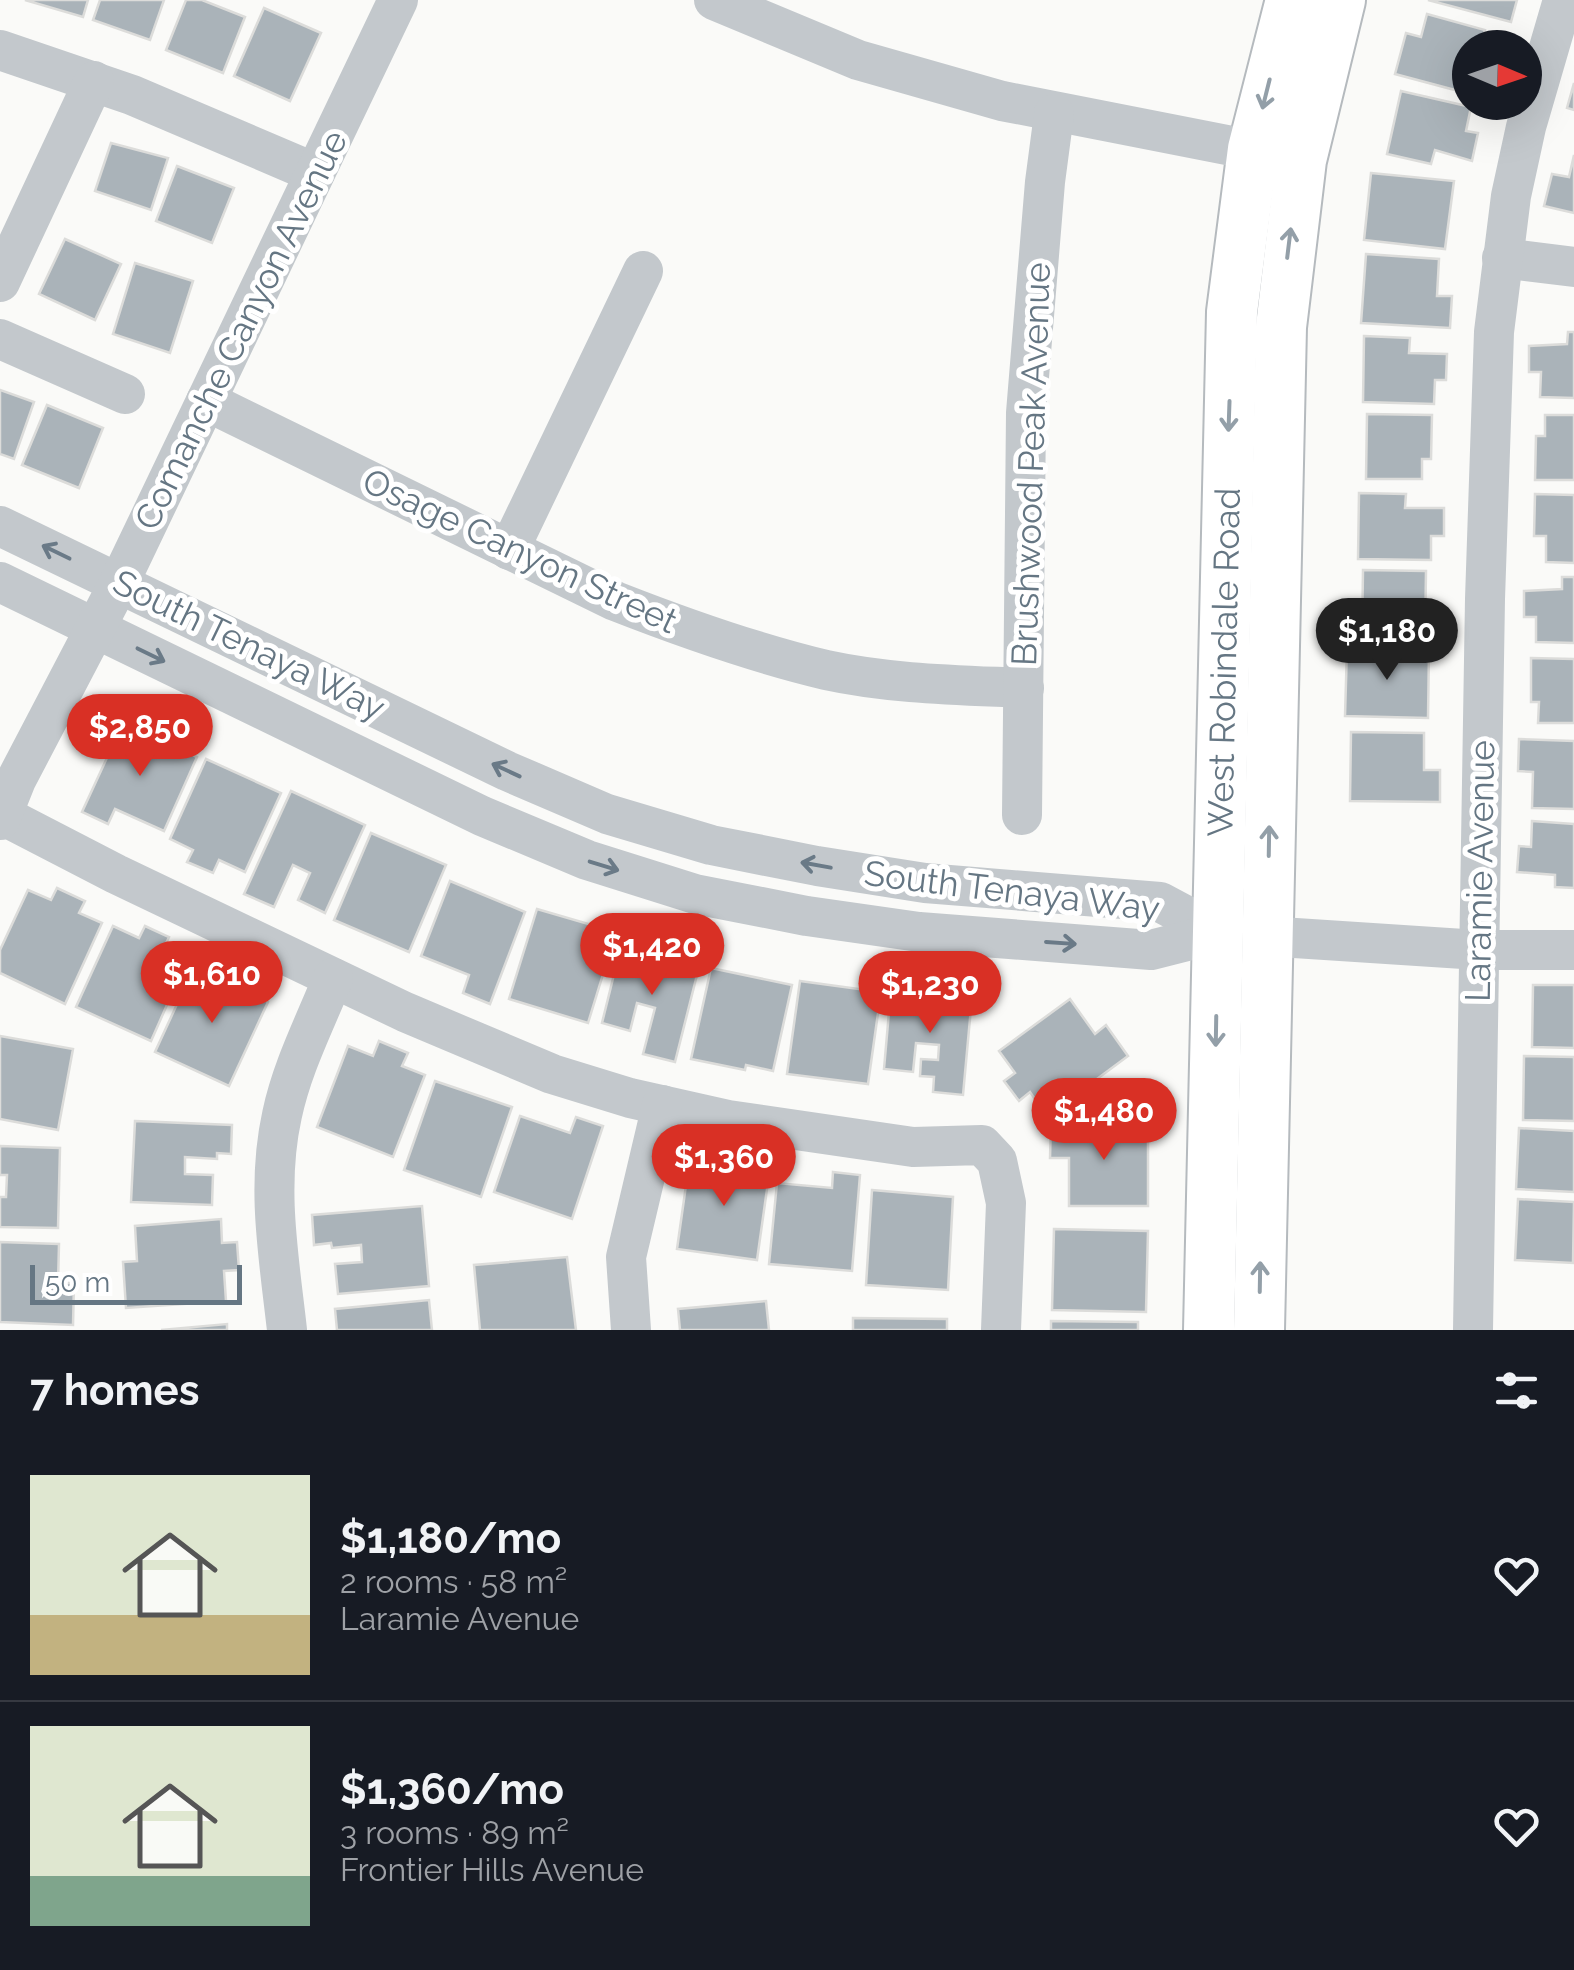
<!DOCTYPE html>
<html lang="en">
<head>
<meta charset="utf-8">
<style>
  body { margin:0; font-family:Raleway,sans-serif; background:#242831; color:#f1f3f6; height:100vh; display:flex; flex-direction:column; font-size:38px; white-space:nowrap }
  * { box-sizing:border-box; margin:0 }
  p { font-size:32px; color:#9ea1a6 }
  .icon { flex:none; width:55px; height:55px; fill:none; stroke:currentColor; stroke-width:2; stroke-linecap:round; stroke-linejoin:round }
  .map { position:relative; height:1330px; overflow:hidden }
  .details { display:flex; flex-direction:column; background:#171b24; flex:1 }
  .details>* { flex:none }
  .needle { width:65px; rotate:92deg }
  .fabs { position:absolute; left:1452px; top:30px; display:grid; gap:20px }
  .fabs a { display:grid; place-items:center; width:90px; height:90px; border-radius:50%; background:#171b24; box-shadow:0 10px 40px #0002; font-size:50px }
  .scale { position:absolute; left:30px; bottom:25px; width:212px; box-sizing:border-box; padding-left:10px; border:5px solid #657683; border-top:0; font-size:28px; line-height:35px; white-space:nowrap; color:#657683; -webkit-text-stroke:8px #fff; paint-order:stroke }
  .price { position:absolute; translate:-50% -85px; padding:0 22px; border-radius:35px; background:#d93025; color:#fff; font-size:32px; line-height:65px; filter:drop-shadow(0 2px 5px #0008) }
  .price::after { content:''; position:absolute; left:50%; top:60px; width:30px; height:22px; margin-left:-15px; background:inherit; clip-path:polygon(0 0,100% 0,50% 100%) }
  .price.active { background:#222; color:#fff }
  ul { padding:0; list-style:none }
  li { display:flex; align-items:center; gap:30px; height:250px; padding:0 30px }
  li+li { border-top:2px solid #363941 }
  li span { display:grid; place-items:center; flex:none; width:280px; height:200px; border-radius:0px; color:#555 }
  li>.icon { margin-inline-start:auto }
  span .icon { width:120px; height:120px; fill:#fffc; stroke-width:1 }
  li b { font-size:42px }
  h2 { display:flex; justify-content:space-between; align-items:center; height:120px; padding:0 30px; font-size:42px }
  .map>svg:first-child { display:block }
  .building { fill:#aab3b9; stroke:#dcdcda; stroke-width:2.5 }
  .lines { fill:none; stroke-linecap:round; stroke-linejoin:round }
  .major-casing { stroke:#b5babe; stroke-width:54 }
  .minor { stroke:#c3c8cc; stroke-width:40 }
  .major { stroke:#fff; stroke-width:50 }
  .oneway { stroke:#939fa8 }
  .oneway2 { stroke:#6a7a87 }
  .labels { text-anchor:middle; stroke-width:10; stroke-linejoin:round; paint-order:stroke }
  .street-label { font-size:35px; fill:#657683; stroke:#fff }
</style>
</head>
<body>
<div class="map">
<svg width="1574" height="1330" viewBox="0 0 1574 1330">
  <rect width="100%" height="100%" fill="#fafaf8"/>
  <g class="building">
    <path d="M25 0H88L83 17Z"/>
    <path d="M100 0H164L150 40 93 20Z"/>
    <path d="M186 0H202L245 17 223 73 166 50Z"/>
    <path d="M1428 0H1517L1511 22Z"/>
    <path d="M264 8 321 33 290 101 234 76Z"/>
    <path d="M1427 14 1485 30 1480 48H1470V94L1395 74 1406 33 1421 37Z"/>
    <path d="M1574 83V110L1567 108Z"/>
    <path d="M1401 91 1471 107 1466 131 1478 133 1472 161 1435 150 1431 164 1387 154Z"/>
    <path d="M111 143 168 158 151 210 95 191Z"/>
    <path d="M1574 155V213L1544 206 1552 174 1569 177Z"/>
    <path d="M177 166 234 188 212 243 156 221Z"/>
    <path d="M1371 173 1454 181 1445 249 1364 240Z"/>
    <path d="M65 239 121 264 95 320 39 294Z"/>
    <path d="M1366 254 1439 259 1437 296H1452L1450 328 1361 323Z"/>
    <path d="M135 263 193 281 170 353 113 334Z"/>
    <path d="M1568 332H1574V398L1540 397 1541 372H1529V346L1567 344Z"/>
    <path d="M1364 336 1410 338 1409 353 1447 354 1446 380H1435L1434 404 1363 402Z"/>
    <path d="M0 390 34 402 14 459 0 454Z"/>
    <path d="M47 405 103 428 79 488 22 465Z"/>
    <path d="M1367 414 1432 415 1431 459H1422V479H1366Z"/>
    <path d="M1545 415H1574V480H1535L1536 436H1545Z"/>
    <path d="M1359 493 1406 494 1405 508H1444V536H1431V560L1358 559Z"/>
    <path d="M1535 494 1574 495V563L1546 562V536H1534Z"/>
    <path d="M1363 570 1426 571 1425 637 1362 636Z"/>
    <path d="M1562 577H1574V643L1536 642V617H1524V591L1562 589Z"/>
    <path d="M1347 648 1429 649 1428 718 1345 716Z"/>
    <path d="M1531 658 1574 659V723H1538L1539 702H1531Z"/>
    <path d="M123 723 197 757 164 831 115 809 108 824 82 812Z"/>
    <path d="M1351 732 1424 733V770H1440V802L1350 801Z"/>
    <path d="M1519 739 1574 741V809L1532 808 1533 772 1518 771Z"/>
    <path d="M206 759 281 793 245 872 219 860 213 873 187 862 193 850 170 839Z"/>
    <path d="M291 791 365 825 325 913 298 900 310 873 293 865 274 907 244 894Z"/>
    <path d="M1532 821 1574 824V888L1555 887V875L1517 872 1519 846 1531 847Z"/>
    <path d="M371 833 446 865 409 952 334 920Z"/>
    <path d="M450 881 525 912 490 1004 463 993 469 975 421 956Z"/>
    <path d="M57 888 85 901 79 913 102 923 65 1004 0 973V950L28 890 51 900Z"/>
    <path d="M537 909 616 932 588 1023 509 999Z"/>
    <path d="M113 926 139 938 145 926 169 937 162 952 186 962 151 1041 76 1007Z"/>
    <path d="M621 946 699 967 675 1062 643 1054 655 1008 637 1003 630 1031 602 1023Z"/>
    <path d="M195 965 268 1002 229 1086 155 1052Z"/>
    <path d="M711 968 792 985 773 1071 746 1065 745 1070 691 1059Z"/>
    <path d="M800 981 881 992 868 1084 787 1074Z"/>
    <path d="M1533 985H1574V1048L1532 1047Z"/>
    <path d="M891 989 972 997 963 1095 933 1092 934 1077 920 1076 921 1059 938 1060 939 1045 916 1043 913 1072 884 1069Z"/>
    <path d="M1070 999 1095 1034 1106 1025 1128 1056 1047 1116 1030 1092 1019 1101 1004 1081 1015 1073 999 1051Z"/>
    <path d="M0 1036 73 1049 58 1130 0 1119Z"/>
    <path d="M379 1041 408 1053 402 1066 425 1075 393 1157 317 1127 348 1046 373 1056Z"/>
    <path d="M1524 1056 1574 1057V1121L1523 1120Z"/>
    <path d="M435 1081 512 1107 481 1197 404 1170Z"/>
    <path d="M520 1116 570 1133 576 1117 603 1126 572 1219 494 1192Z"/>
    <path d="M135 1121 232 1125 231 1154 217 1153V1159L185 1157V1174L213 1175 212 1205 131 1202Z"/>
    <path d="M1051 1124 1148 1125V1206H1069V1158H1050Z"/>
    <path d="M1519 1128 1574 1131V1192L1516 1189Z"/>
    <path d="M0 1146 60 1148 58 1228 0 1227V1197H6L7 1175H0Z"/>
    <path d="M721 1153 748 1157 746 1172 769 1175 757 1260 677 1249 689 1164 719 1168Z"/>
    <path d="M833 1172 860 1175 852 1271 769 1264 777 1183 832 1188Z"/>
    <path d="M872 1190 953 1197 948 1290 866 1285Z"/>
    <path d="M1518 1199 1574 1202 1573 1263 1515 1260Z"/>
    <path d="M422 1206 429 1286 338 1294 335 1264 362 1262 361 1245 332 1248 331 1243 314 1245 312 1215Z"/>
    <path d="M221 1219 222 1243 237 1242 239 1270 224 1271 226 1301 126 1308 123 1262 137 1261 135 1226Z"/>
    <path d="M1054 1229 1148 1231 1146 1312 1052 1310Z"/>
    <path d="M0 1242 59 1244 58 1283H74L73 1325 0 1322Z"/>
    <path d="M567 1257 576 1330H480L474 1265Z"/>
    <path d="M429 1300 432 1330H337L335 1309Z"/>
    <path d="M766 1301 769 1330H680L678 1309Z"/>
    <path d="M853 1318 947 1319V1330H853Z"/>
    <path d="M1051 1321 1138 1322V1330H1051Z"/>
    <path d="M227 1324V1330H161Z"/>
  </g>
  <g class="lines">
    <defs>
      <g id="major">
        <path id="s1" d="M1209 1330 1232 312 1253 149 1291 0"/>
        <path d="M1259 1330 1281 327 1301 160 1340 0"/>
      </g>
    </defs>
    <use href="#major" class="major-casing"/>
    <g class="minor">
      <path d="M714 0 858 60 1002 101 1283 156"/>
      <path d="M0 50 132 95 315 173"/>
      <path d="M1502 258 1574 267"/>
      <path d="M0 282 94 81"/>
      <path d="M0 339 125 394"/>
      <path d="M206 401 615 601C684 628 754 653 826 670 890 684 958 685 1024 688"/>
      <path d="M0 526 507 771 607 814 711 845 817 866 925 883 1160 902 1218 933"/>
      <path d="M509 550 643 271"/>
      <path d="M0 582 482 816 587 860 695 894 807 916 919 932 1151 950 1218 933 1479 950H1574"/>
      <path d="M0 814 116 874 405 1012 552 1074 630 1098 728 1120 913 1147 982 1145 997 1161 1006 1203 1001 1330"/>
      <path d="M1022 815 1026 413 1045 182 1054 114"/>
      <path d="M0 820 16 780 119 583 398 0"/>
      <path d="M287 1330C279 1258 266 1187 282 1115 292 1067 315 1023 333 978"/>
      <path d="M631 1330 626 1257 662 1105"/>
      <path d="M1473 1330 1485 599 1494 332 1511 196 1526 127 1563 0"/>
    </g>
    <use href="#major" class="major"/>
  </g>
  <defs><path id="oneway-shaft" d="M-6 0H5M1.5-3L5.5 0L1.5 3" fill="none" stroke-width="1.6" stroke-linecap="round" stroke-linejoin="round" transform="scale(2.5)"/></defs>
  <g class="oneway">
    <use href="#oneway-shaft" transform="translate(1266 94) rotate(104)"/>
    <use href="#oneway-shaft" transform="translate(1289 243) rotate(-83)"/>
    <use href="#oneway-shaft" transform="translate(1229 416) rotate(92)"/>
    <use href="#oneway-shaft" transform="translate(1269 841) rotate(-89)"/>
    <use href="#oneway-shaft" transform="translate(1216 1031) rotate(91)"/>
    <use href="#oneway-shaft" transform="translate(1260 1277) rotate(-89)"/>
  </g>
  <g class="oneway2">
    <use href="#oneway-shaft" transform="translate(56 552) rotate(-154)"/>
    <use href="#oneway-shaft" transform="translate(151 655) rotate(26)"/>
    <use href="#oneway-shaft" transform="translate(506 770) rotate(-155)"/>
    <use href="#oneway-shaft" transform="translate(816 865) rotate(-170)"/>
    <use href="#oneway-shaft" transform="translate(604 866) rotate(17)"/>
    <use href="#oneway-shaft" transform="translate(1061 943) rotate(4)"/>
  </g>
  <g class="labels">
    <g class="street-label">
      <text transform="translate(241 330) rotate(-64)" y="12">Comanche Canyon Avenue</text>
      <text transform="translate(1031 464) rotate(-88)" y="12">Brushwood Peak Avenue</text>
      <text transform="translate(520 551) rotate(25)" y="12">Osage Canyon Street</text>
      <text transform="translate(249 645) rotate(26)" y="12">South Tenaya Way</text>
      <text dy="12" stroke="none"><textPath href="#s1" startOffset="668">West Robindale Road</textPath></text>
      <text transform="translate(1480 871) rotate(-89)" y="12">Laramie Avenue</text>
      <text transform="translate(1012 891) rotate(7)" y="12">South Tenaya Way</text>
    </g>
  </g>
</svg>
<div class="fabs">
<a><svg class="needle" viewBox="-14 -14 28 28"><path d="M0-13l5 13h-10z" fill="#e53935"/><path d="M0 13l5-13h-10z" fill="#9ea1a6"/></svg></a>
</div>
<div class="scale">50 m</div>
<b class="price active" style="left:1387px;top:683px">$1,180</b>
<b class="price" style="left:140px;top:779px">$2,850</b>
<b class="price" style="left:652px;top:998px">$1,420</b>
<b class="price" style="left:212px;top:1026px">$1,610</b>
<b class="price" style="left:930px;top:1036px">$1,230</b>
<b class="price" style="left:1104px;top:1163px">$1,480</b>
<b class="price" style="left:724px;top:1209px">$1,360</b>
</div>
<section class="details">
<h2>7 homes<svg class="icon" aria-label="filters" viewBox="0 0 24 24"><path d="M4 7h16M4 17h16"/><circle cx="9" cy="7" r="2"/><circle cx="15" cy="17" r="2"/></svg></h2>
<ul>
<li><span style="background:linear-gradient(#dfe7d0 70%,#c2b280 0)"><svg class="icon" aria-label="home" viewBox="0 0 24 24"><path d="M3 11l9-7 9 7M6 9v11h12V9"/></svg></span><div><b>$1,180/mo</b><p>2 rooms · 58 m²</p><p>Laramie Avenue</p></div><svg class="icon" aria-label="heart" viewBox="0 0 24 24"><path d="M12 20l-8-8c-3-5 5-10 8-4 3-6 11-1 8 4z"/></svg></li>
<li><span style="background:linear-gradient(#dfe7d0 75%,#7fa58c 0)"><svg class="icon" aria-label="home" viewBox="0 0 24 24"><path d="M3 11l9-7 9 7M6 9v11h12V9"/></svg></span><div><b>$1,360/mo</b><p>3 rooms · 89 m²</p><p>Frontier Hills Avenue</p></div><svg class="icon" aria-label="heart" viewBox="0 0 24 24"><path d="M12 20l-8-8c-3-5 5-10 8-4 3-6 11-1 8 4z"/></svg></li>
</ul>
</section>
</body>
</html>
